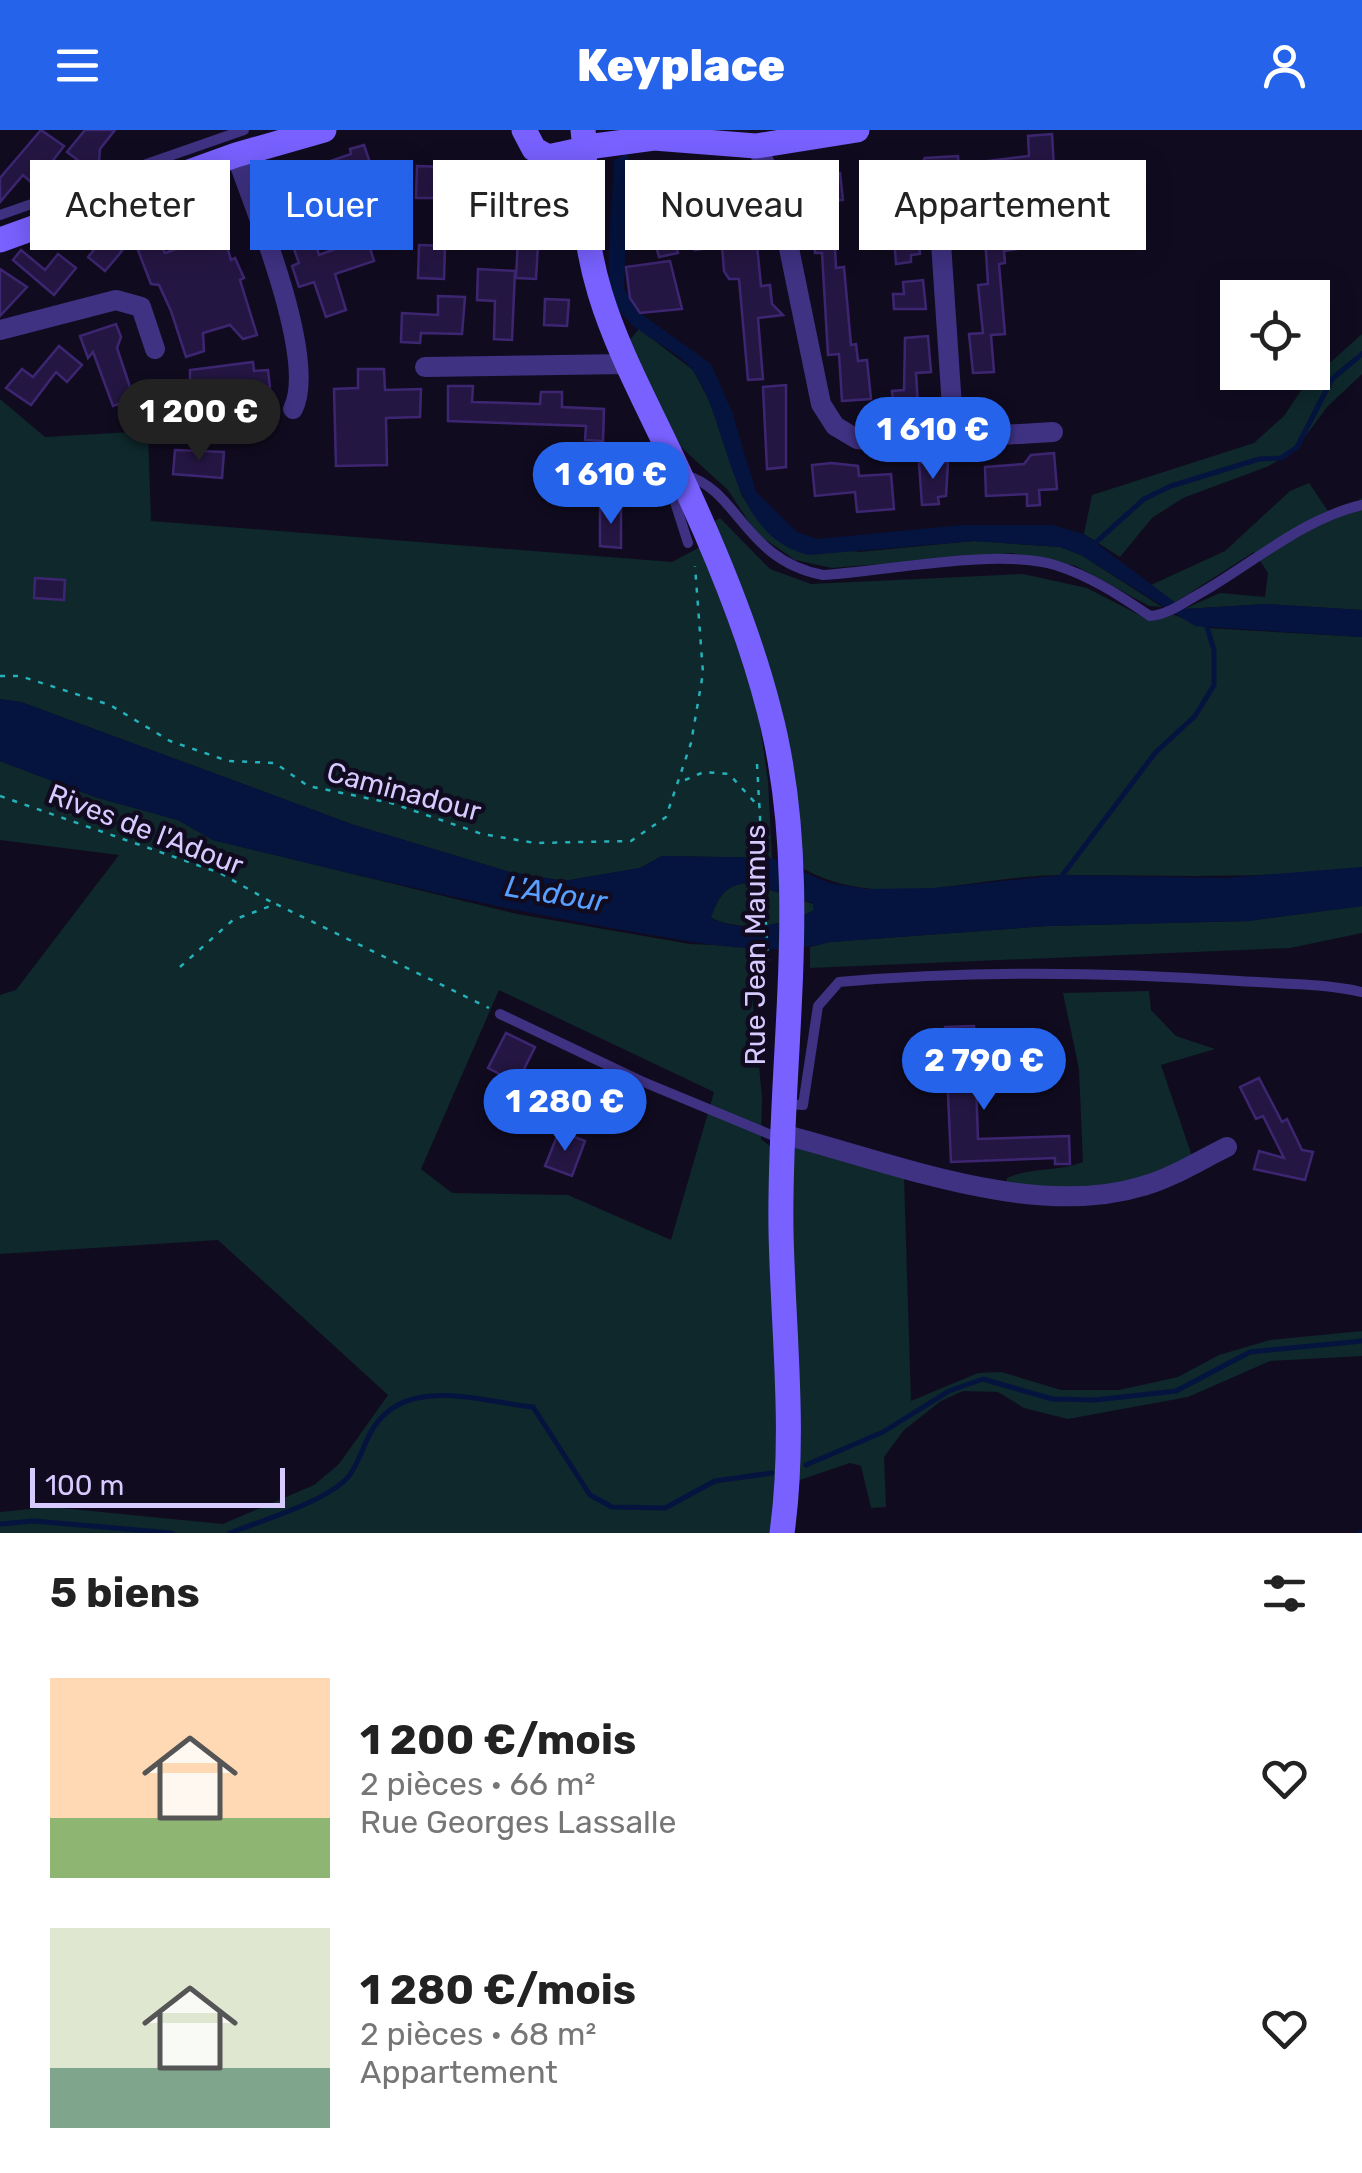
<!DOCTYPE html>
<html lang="fr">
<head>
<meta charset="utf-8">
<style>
  body { margin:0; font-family:Rubik,sans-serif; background:#f6f6f6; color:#222; height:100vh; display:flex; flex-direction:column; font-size:38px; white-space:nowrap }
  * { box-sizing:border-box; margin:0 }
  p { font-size:32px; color:#767676 }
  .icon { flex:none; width:55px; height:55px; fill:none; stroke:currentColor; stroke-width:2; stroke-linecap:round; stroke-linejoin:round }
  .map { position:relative; height:1403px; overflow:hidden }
  .side { display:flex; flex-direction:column; background:#fff; flex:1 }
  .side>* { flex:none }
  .banner { position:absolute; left:30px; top:30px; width:1302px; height:90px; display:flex; gap:20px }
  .tools { position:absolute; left:1220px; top:150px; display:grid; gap:20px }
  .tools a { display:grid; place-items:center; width:110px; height:110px; border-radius:0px; background:#fff; box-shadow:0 5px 25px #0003; font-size:50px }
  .scale { position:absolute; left:30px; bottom:25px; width:255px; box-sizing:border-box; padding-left:10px; border:5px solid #d7caff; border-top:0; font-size:28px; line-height:35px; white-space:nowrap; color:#d7caff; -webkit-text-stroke:8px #110b20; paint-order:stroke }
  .price { position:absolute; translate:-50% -85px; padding:0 22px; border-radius:35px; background:#2563eb; color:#fff; font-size:32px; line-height:65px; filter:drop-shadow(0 2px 5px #0008) }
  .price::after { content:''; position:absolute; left:50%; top:60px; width:30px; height:22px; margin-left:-15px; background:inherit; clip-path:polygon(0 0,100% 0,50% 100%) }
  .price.selected { background:#222; color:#fff }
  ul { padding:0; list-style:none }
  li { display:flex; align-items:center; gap:30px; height:250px; padding:0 50px }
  li span { display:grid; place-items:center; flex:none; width:280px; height:200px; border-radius:0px; color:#555 }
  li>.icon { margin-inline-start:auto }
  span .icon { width:120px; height:120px; fill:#fffc; stroke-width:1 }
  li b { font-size:42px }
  h2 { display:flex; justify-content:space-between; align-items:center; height:120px; padding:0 50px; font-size:42px }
  .tag { padding:0 35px; border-radius:0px; background:#fff; box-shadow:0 5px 25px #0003; font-size:35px; line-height:90px }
  .tag.selected { background:#2563eb; color:#fff }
  header { display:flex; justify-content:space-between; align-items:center; height:130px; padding:0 50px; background:#2563eb; color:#fff; font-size:45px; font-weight:800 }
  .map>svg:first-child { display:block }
  .green { fill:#0e282b; fill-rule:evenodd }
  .water { fill:#05143f; fill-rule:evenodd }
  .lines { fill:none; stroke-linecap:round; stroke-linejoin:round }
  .stream { stroke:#05143f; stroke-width:5 }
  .building { fill:#241643; stroke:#3d2671; stroke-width:2.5 }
  .path { stroke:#24b1b9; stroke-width:2.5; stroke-dasharray:5 8; stroke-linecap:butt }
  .lane { stroke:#3f3283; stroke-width:10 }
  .street { stroke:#3f3283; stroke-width:20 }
  .secondary { stroke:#7861ff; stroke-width:25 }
  .labels { text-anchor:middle; stroke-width:9; stroke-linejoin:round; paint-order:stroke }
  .street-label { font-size:28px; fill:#d7caff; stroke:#110b20 }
  .water-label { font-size:30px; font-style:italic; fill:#589fff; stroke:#110b20 }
</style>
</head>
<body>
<header><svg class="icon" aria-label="menu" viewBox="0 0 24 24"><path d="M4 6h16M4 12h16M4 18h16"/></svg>Keyplace<svg class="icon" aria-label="person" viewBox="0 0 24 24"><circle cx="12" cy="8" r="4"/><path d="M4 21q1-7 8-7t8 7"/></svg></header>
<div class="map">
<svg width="1362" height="1403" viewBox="0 0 1362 1403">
  <rect width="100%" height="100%" fill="#110b20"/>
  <g class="green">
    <path d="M639 199 693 240 711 274 742 366 773 406 859 422 974 411 1060 417 1081 425 1162 477 1149 476 1076 436 1012 423 832 438 795 430 756 403 728 360 672 309 629 211Z"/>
    <path d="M1362 204V244L1327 277 1296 319 1269 336 1183 368 1152 388 1120 427 1084 404 1092 365 1254 313 1284 286 1304 256Z"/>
    <path d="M0 269 45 307 148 301 151 391 672 432 702 416 757 575 768 651 772 728 662 726 640 738 564 751 510 742 354 695 21 572 0 569Z"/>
    <path d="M1309 353 1332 387 1362 368V480L1268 474 1184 479 1220 463 1265 467 1268 443 1254 422 1174 473 1151 455 1225 421 1290 361Z"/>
    <path d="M720 388 770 439 811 454 1023 444 1087 458 1147 489 1172 484 1207 498 1362 507V737C1263 750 1166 745 1066 745 979 744 884 783 804 739L801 729 713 392Z"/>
    <path d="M0 631 95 667 178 690 213 710 275 725 517 784 690 814 759 817 760 838 750 844 762 967 761 1009 772 1018 783 1251 772 1403H0V1382L51 1377 223 1394 314 1355 339 1334 388 1265 218 1110 0 1124V865L16 860 119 725 0 710ZM499 860 714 962 671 1110 568 1065 452 1063 421 1039Z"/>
    <path d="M749 753 813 774 814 780C785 796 739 803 710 787 719 767 725 754 749 753Z"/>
    <path d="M1362 776V803L1290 818 810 838V817L830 812 1047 796 1248 791Z"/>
    <path d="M1149 861 1151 880 1176 906 1215 919 1161 935 1196 1038 1168 1054 1003 1066 1007 1048C1031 1037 1058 1042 1083 1032L1079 939 1063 863Z"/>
    <path d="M791 1016 904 1048 911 1271 978 1243 1001 1242 1061 1260H1119L1178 1247 1219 1225 1270 1210 1362 1201V1226L1270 1231 1188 1267 1068 1289 1024 1278 998 1262 963 1261 941 1271 904 1300 884 1327 886 1377 871 1378 861 1336 850 1333 797 1351Z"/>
  </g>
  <g class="water">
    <path d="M628 23 624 159 640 183 711 234 732 282 756 362 797 402 817 409 963 395H1052L1084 404 1184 479 1268 474 1362 480V507L1195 496 1081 425 1060 417 974 411 809 425C730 407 731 302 696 245 677 214 627 206 613 168 603 143 614 63 614 30Z"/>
    <path d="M0 569 21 572 354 695 510 742 564 751 640 738 662 726 772 728 829 753 866 759 935 758 1063 745 1226 748 1362 737V776L1248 791 1047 796 830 812C769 828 701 813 640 803 496 779 355 745 213 710L178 690 95 667 0 631ZM749 753 813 773 814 780C785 796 740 803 711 788 718 767 725 754 749 753Z"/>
  </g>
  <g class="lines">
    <g class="stream">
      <path d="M1094 414 1144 369 1171 356 1259 329 1281 328 1297 317 1332 249 1362 224"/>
      <path d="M1061 747 1155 623 1195 586 1214 555V520L1206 494"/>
      <path d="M806 1335 883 1302 949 1261 983 1249 1052 1269 1095 1270 1176 1261 1250 1222 1362 1211"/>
      <path d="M0 1394 34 1391 172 1403"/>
      <path d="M230 1403C262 1390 327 1372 349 1346 360 1332 364 1311 374 1297 408 1245 483 1272 533 1277L590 1365 612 1377 665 1378 715 1351 772 1343"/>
      <path d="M1359 1403 1362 1402"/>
    </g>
  </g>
  <g class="building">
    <path d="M41 0 64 16 34 55 23 45 0 72V48Z"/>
    <path d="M85 0H115L100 19 99 32 92 41 67 22Z"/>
    <path d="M1052 4 1054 38 1033 40 1032 55 989 64 987 31 1029 26 1028 6Z"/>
    <path d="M364 15 387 82 369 89 359 57 339 61 338 57 279 76 270 52 351 24 350 19Z"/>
    <path d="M958 26 960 48 911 52 912 61 879 64 877 41 919 38 925 28Z"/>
    <path d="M417 36 446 37 438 68H416Z"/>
    <path d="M840 43 843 70 833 71 836 138 844 137 851 215 856 214 858 231 867 230 871 269 842 271 839 224 828 225 822 123H815L811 63 805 64 803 46Z"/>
    <path d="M745 56 752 89H745L747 116 757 115 761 156 770 155 772 174 783 185 758 188 763 249 748 250 739 149H729L724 141 722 116 695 120 694 112 727 102 723 58Z"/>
    <path d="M513 64 541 65 536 149 516 148 518 107 511 106Z"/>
    <path d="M983 75H1000L1002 103 1017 102 1018 119 1004 121 1005 133 999 134 1005 204 991 205 994 242 973 243 969 204 983 203 978 155 988 154Z"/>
    <path d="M667 79 678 123 659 127 649 90 653 89 652 83Z"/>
    <path d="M217 83 231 130 235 128 244 148 240 150 257 205 243 209 230 195 203 203 204 221 186 227 171 181 159 155 151 154 131 102 150 94 165 123 191 114 188 107 196 105 191 92Z"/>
    <path d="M917 88 920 124 911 125V132L896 134 893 96Z"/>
    <path d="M364 98 374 131 335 144 346 180 326 187 314 152 299 157 292 136 299 133 294 119 316 115 319 125 354 112 350 102Z"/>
    <path d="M105 107 122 121 105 141 88 127Z"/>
    <path d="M419 115 445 116 444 149 418 148Z"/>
    <path d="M21 120 45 140 58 124 76 138 54 165 13 130Z"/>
    <path d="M670 131 682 179 640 183 630 168 626 137Z"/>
    <path d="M0 139 27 157 0 186Z"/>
    <path d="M478 139 515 141 512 210 494 209 495 171 477 170Z"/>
    <path d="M923 150 926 179H894L893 164H904L903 152Z"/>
    <path d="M438 166 465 167 462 204 421 203 420 213 401 212 402 183 438 185Z"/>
    <path d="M545 169 569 170 567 196 544 195Z"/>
    <path d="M116 194 121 207 117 218 134 269 113 276 93 222 88 228 80 206Z"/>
    <path d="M928 206 931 242 916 243 919 290 895 292 892 261 904 260 905 208Z"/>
    <path d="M59 216 82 235 67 252 56 242 31 275 6 258 22 239 33 247Z"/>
    <path d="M253 232 254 241 268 240 270 257 251 259 253 273 236 275 234 262 190 267V240Z"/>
    <path d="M358 239H384L385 260 421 259 420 287 386 288 387 335 336 336 334 259 358 258Z"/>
    <path d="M786 255V337L767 339 763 257Z"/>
    <path d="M448 256H473L472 272 540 274 541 262H562V277L604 279 603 311 585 310 586 296 448 291Z"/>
    <path d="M175 320 224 322 222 348 173 344Z"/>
    <path d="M1054 323 1057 359 1039 360 1040 375 1027 376V364L986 366 985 337 1024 334 1031 325Z"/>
    <path d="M948 332 946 366 938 367 939 374 922 375 919 333Z"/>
    <path d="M831 333 858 336 859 346 891 344 894 379 857 382 855 362 815 366 812 335Z"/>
    <path d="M600 377 621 378V418L600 416Z"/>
    <path d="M35 448 65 450 64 470 34 468Z"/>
    <path d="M974 896 978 1009 1069 1006 1070 1034H1055V1028L951 1032 945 897Z"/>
    <path d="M506 903 535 917 517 953 488 938Z"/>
    <path d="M1259 948 1282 992 1287 989 1302 1020 1313 1022 1305 1050 1254 1039 1259 1021 1284 1028 1263 986 1256 989 1240 957Z"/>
    <path d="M559 1001 585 1011 572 1046 545 1036Z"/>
  </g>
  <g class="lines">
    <g class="path">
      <path d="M0 546H20L110 575 170 611 228 631 275 633 308 656 391 673 482 704 535 713 631 711 666 687 691 613 703 543 695 436"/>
      <path d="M757 634 768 831"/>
      <path d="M685 650 704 642 729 644 760 678"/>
      <path d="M0 666 220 743 273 773"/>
      <path d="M180 837 233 790 276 774 489 878"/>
    </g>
    <g class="lane">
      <path d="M0 85 244 0"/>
      <path d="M668 333 667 347 688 413"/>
      <path d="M685 345C739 360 744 430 823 445 886 441 997 418 1055 435 1090 446 1119 465 1150 486 1165 485 1179 476 1192 468 1248 438 1300 389 1362 375"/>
      <path d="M500 884 641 951 781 1009"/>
      <path d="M785 974 803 975 818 876 839 852C971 840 1107 842 1239 851 1281 854 1322 853 1362 862"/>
    </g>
    <g class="street">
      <path d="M756 16 776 55 821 274 835 296 857 309 881 312 1053 302"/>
      <path d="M236 25C255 78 318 230 293 279"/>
      <path d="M940 98 954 307"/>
      <path d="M266 110 341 87"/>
      <path d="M0 200 116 170 141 177 155 219"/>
      <path d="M425 237 627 234"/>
      <path d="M782 1004C890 1032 1033 1090 1143 1056 1172 1048 1200 1030 1227 1017"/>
    </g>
    <g class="secondary">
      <path d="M524 0 534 19 548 27 585 19 583 0"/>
      <path d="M587 17 654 8 756 16 857 0"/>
      <path d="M585 19C574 153 628 231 681 347 716 422 749 501 769 580 814 750 778 929 781 1101 783 1202 796 1303 782 1403"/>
      <path d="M0 110 236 25 324 0"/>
    </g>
  </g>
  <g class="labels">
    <g class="street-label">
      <text transform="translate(404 661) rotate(15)" y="10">Caminadour</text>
      <text transform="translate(146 699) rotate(21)" y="10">Rives de l'Adour</text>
      <text transform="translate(755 815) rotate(-90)" y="10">Rue Jean Maumus</text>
    </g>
    <g class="water-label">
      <text transform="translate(556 764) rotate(9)" y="10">L'Adour</text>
    </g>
  </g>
</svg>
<div class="tools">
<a><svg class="icon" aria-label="locate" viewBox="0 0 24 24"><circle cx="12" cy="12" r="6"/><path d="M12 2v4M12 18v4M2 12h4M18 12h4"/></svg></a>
</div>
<div class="scale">100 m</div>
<b class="price selected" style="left:199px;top:334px">1 200 €</b>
<b class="price" style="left:933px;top:352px">1 610 €</b>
<b class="price" style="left:611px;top:397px">1 610 €</b>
<b class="price" style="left:984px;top:983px">2 790 €</b>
<b class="price" style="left:565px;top:1024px">1 280 €</b>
<div class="banner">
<a class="tag">Acheter</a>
<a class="tag selected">Louer</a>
<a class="tag">Filtres</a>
<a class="tag">Nouveau</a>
<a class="tag">Appartement</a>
</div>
</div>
<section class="side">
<h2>5 biens<svg class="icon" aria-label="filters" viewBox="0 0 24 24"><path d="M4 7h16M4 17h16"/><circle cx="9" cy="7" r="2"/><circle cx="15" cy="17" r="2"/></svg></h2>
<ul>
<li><span style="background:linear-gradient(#ffd9b3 70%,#8fb573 0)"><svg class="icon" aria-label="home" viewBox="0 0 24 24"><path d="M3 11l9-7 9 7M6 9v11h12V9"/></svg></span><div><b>1 200 €/mois</b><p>2 pièces · 66 m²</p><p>Rue Georges Lassalle</p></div><svg class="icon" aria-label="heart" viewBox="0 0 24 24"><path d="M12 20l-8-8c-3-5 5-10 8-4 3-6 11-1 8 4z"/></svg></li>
<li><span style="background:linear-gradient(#dfe7d0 70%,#7fa58c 0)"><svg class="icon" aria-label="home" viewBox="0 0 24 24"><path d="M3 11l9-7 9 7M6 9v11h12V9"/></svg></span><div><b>1 280 €/mois</b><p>2 pièces · 68 m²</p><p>Appartement</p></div><svg class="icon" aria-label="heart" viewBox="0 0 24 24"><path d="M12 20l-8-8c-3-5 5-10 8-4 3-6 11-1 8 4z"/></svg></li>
</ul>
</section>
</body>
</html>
